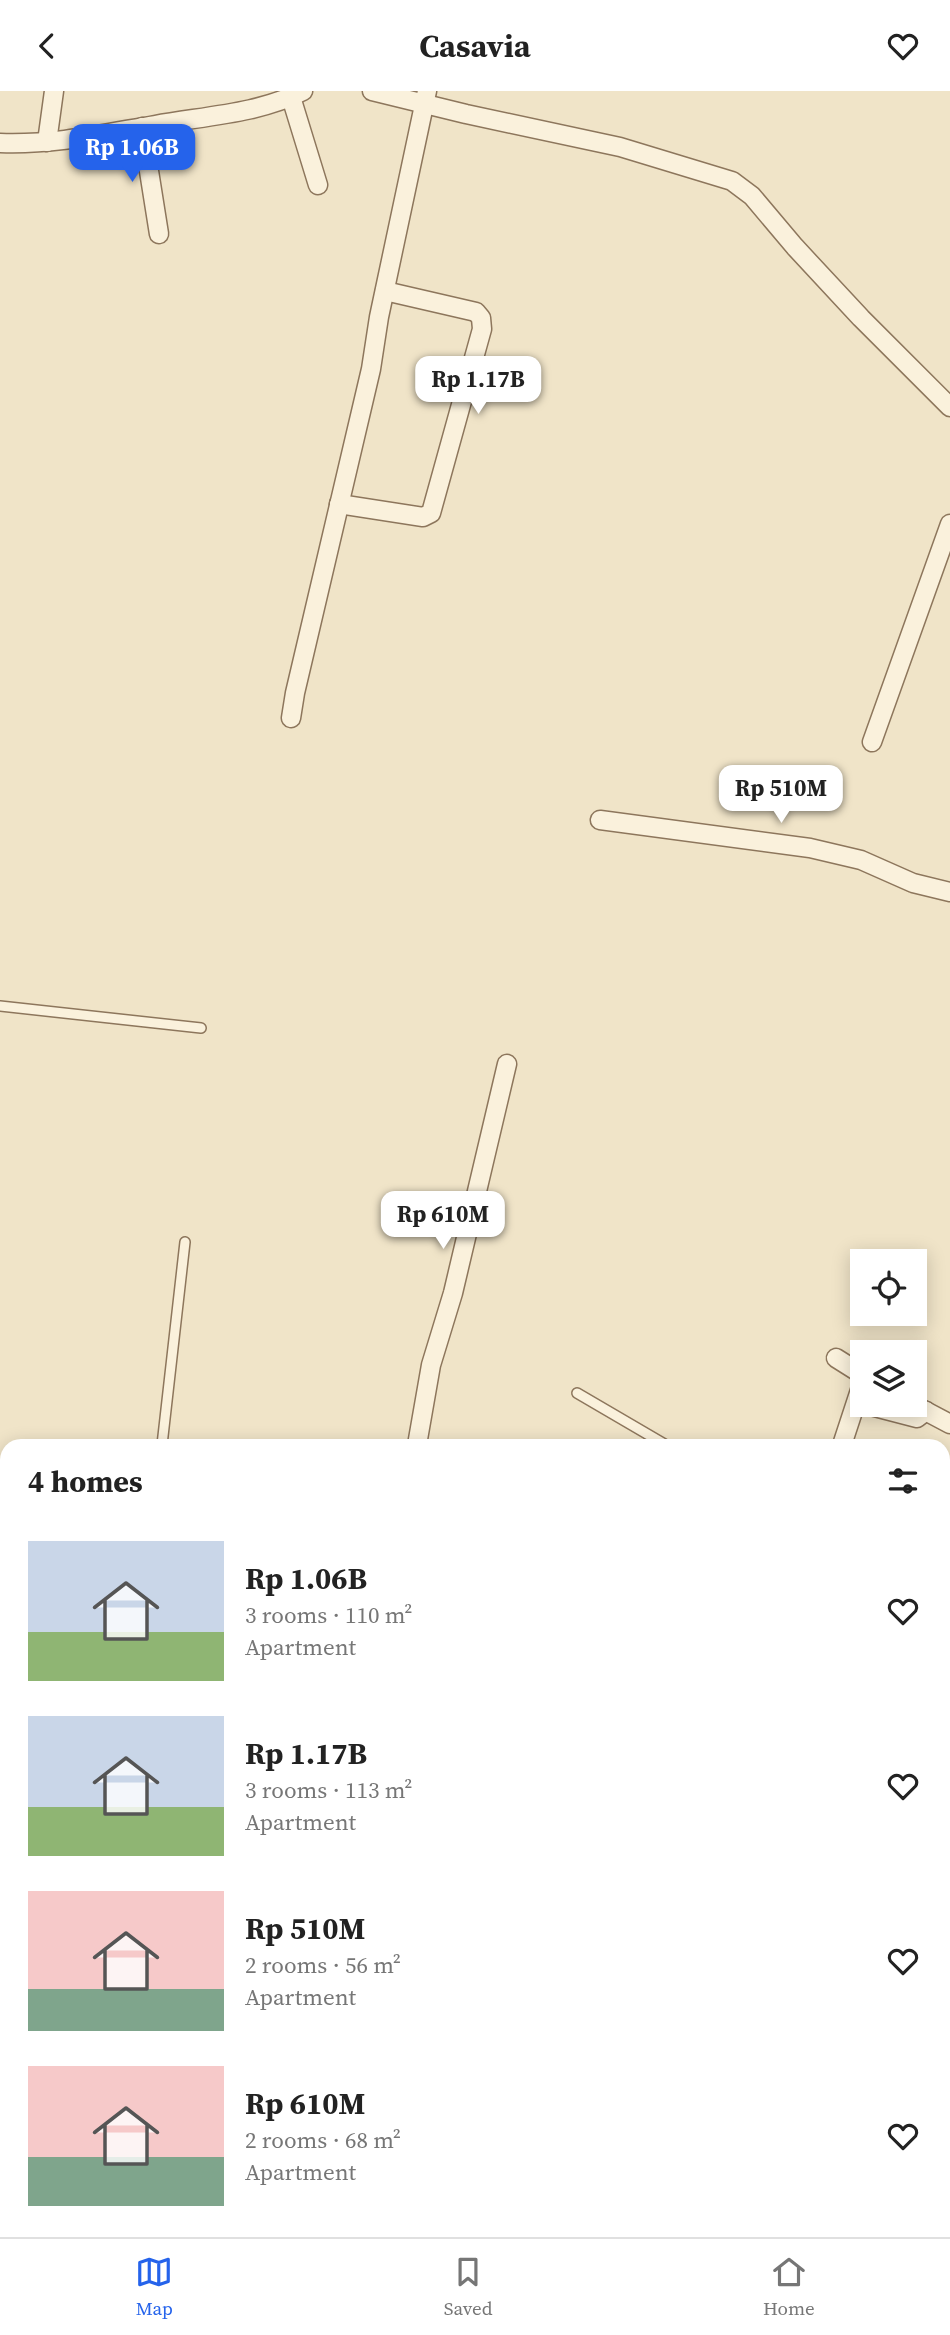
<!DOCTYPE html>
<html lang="en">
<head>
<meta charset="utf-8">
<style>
  body { margin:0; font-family:"Source Serif 4",serif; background:#f2f2f2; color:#222; height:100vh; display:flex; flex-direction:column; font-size:26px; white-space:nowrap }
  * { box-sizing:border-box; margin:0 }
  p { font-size:23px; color:#767676 }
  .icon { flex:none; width:38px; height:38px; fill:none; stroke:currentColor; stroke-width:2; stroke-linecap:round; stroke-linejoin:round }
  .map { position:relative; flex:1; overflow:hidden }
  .side { position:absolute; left:0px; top:1348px; width:950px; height:800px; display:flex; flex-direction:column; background:#fff; border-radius:21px 21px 0 0; box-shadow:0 4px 18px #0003 }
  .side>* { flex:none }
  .controls { position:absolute; left:850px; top:1158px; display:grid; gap:14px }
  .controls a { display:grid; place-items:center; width:77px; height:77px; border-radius:0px; background:#fff; box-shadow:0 4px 18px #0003; font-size:35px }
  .price { position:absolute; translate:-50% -60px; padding:0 16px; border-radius:14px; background:#fff; color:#222; font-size:23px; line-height:46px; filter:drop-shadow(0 2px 4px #0008) }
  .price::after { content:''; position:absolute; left:50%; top:42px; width:21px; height:16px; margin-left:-10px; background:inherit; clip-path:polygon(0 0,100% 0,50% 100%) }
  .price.active { background:#2563eb; color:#fff }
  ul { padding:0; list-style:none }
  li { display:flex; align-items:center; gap:21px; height:175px; padding:0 28px }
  li span { display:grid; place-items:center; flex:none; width:196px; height:140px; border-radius:0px; color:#555 }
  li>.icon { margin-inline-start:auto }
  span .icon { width:84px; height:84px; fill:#fffc; stroke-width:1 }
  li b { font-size:30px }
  h2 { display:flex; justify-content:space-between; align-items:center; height:84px; padding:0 28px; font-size:30px }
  header { display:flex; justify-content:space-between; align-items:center; height:91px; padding:0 28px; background:#fff; font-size:32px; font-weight:700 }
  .tabs { display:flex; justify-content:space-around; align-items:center; height:98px; border-top:2px solid #e0e0e0; background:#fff; font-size:19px; color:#767676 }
  .tabs a { display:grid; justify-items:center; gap:4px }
  .tabs .active { color:#2563eb }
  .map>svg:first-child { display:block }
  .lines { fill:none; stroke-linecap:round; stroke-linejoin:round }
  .service-casing { stroke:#8d765c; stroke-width:12 }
  .minor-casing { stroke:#8d765c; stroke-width:21 }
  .service { stroke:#faf1dc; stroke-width:9 }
  .minor { stroke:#faf1dc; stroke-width:18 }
</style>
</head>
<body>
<header><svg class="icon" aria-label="back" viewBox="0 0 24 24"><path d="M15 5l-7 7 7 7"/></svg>Casavia<svg class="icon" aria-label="heart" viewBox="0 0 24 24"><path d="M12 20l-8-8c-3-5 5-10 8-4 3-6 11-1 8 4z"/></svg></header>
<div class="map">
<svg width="950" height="2146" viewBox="0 0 950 2146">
  <rect width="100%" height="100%" fill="#f0e4c8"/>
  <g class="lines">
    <defs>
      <g id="service">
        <path d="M0 915 201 937"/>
        <path d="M577 1302 666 1354"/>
        <path d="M162 1354 185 1151"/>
        <path d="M0 1470H7"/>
      </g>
      <g id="minor">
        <path d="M372 0 466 23 620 56 732 90 752 105 795 156 861 227 950 316"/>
        <path d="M291 6 318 94"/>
        <path d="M142 36 159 143"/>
        <path d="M47 51 54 0"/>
        <path d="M0 52C54 54 102 43 155 34 204 25 258 23 303 0"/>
        <path d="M339 413 423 426 431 422 482 238 481 227 476 221 385 200"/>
        <path d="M291 627 295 602 371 278 379 226 427 0"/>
        <path d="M872 651 950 433"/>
        <path d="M600 729 810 757 861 769 913 792 950 801"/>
        <path d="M836 1267 863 1284"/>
        <path d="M867 1314 917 1327 926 1320"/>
        <path d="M916 1315 950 1333"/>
        <path d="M417 1354 431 1274 453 1202 507 973"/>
        <path d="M842 1354 863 1290"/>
        <path d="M943 1420 950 1422"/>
        <path d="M943 1471 950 1473"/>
        <path d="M0 1533H7"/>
        <path d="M943 1743H950"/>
        <path d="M943 1830 950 1795"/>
        <path d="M0 1902H7"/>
        <path d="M0 2014 7 2015"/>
      </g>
    </defs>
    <use href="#service" class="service-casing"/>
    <use href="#minor" class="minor-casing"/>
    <use href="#service" class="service"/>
    <use href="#minor" class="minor"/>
  </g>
</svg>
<div class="controls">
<a><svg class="icon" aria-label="locate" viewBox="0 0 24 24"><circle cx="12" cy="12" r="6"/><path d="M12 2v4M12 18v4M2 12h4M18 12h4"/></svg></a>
<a><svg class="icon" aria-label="layers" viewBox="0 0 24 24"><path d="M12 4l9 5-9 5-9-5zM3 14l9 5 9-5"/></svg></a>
</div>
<b class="price active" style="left:132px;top:93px">Rp 1.06B</b>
<b class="price" style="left:478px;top:325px">Rp 1.17B</b>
<b class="price" style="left:781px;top:734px">Rp 510M</b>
<b class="price" style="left:443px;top:1160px">Rp 610M</b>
<section class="side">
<h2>4 homes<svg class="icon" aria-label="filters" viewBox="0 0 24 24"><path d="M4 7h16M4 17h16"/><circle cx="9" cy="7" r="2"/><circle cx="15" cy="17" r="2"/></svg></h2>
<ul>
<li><span style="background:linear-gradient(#c9d6e8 65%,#8fb573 0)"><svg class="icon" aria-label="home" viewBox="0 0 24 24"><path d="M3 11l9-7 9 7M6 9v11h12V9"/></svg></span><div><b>Rp 1.06B</b><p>3 rooms · 110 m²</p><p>Apartment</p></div><svg class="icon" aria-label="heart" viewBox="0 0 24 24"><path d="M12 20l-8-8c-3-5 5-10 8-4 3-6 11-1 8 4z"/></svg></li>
<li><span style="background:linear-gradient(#c9d6e8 65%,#8fb573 0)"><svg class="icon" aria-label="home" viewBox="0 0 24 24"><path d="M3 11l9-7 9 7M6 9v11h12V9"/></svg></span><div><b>Rp 1.17B</b><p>3 rooms · 113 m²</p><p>Apartment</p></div><svg class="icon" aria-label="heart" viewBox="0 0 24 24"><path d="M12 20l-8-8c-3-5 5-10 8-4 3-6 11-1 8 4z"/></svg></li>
<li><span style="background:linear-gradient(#f6c9c9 70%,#7fa58c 0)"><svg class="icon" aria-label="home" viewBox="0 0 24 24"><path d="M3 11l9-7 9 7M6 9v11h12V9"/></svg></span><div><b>Rp 510M</b><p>2 rooms · 56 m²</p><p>Apartment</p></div><svg class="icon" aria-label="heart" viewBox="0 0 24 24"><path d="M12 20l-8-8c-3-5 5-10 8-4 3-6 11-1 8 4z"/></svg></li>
<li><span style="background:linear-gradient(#f6c9c9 65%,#7fa58c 0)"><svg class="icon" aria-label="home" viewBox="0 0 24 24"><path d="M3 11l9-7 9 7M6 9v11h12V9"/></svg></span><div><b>Rp 610M</b><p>2 rooms · 68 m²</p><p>Apartment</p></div><svg class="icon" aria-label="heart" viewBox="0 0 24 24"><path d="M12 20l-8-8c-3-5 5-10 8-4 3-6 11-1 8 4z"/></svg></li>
</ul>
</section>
</div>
<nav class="tabs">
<a class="active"><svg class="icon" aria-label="map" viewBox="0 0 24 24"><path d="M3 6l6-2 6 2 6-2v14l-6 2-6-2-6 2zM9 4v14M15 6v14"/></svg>Map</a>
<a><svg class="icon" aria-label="saved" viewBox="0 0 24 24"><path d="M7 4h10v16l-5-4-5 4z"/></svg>Saved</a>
<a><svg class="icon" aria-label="home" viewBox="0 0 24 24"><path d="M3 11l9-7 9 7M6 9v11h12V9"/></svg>Home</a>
</nav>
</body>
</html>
